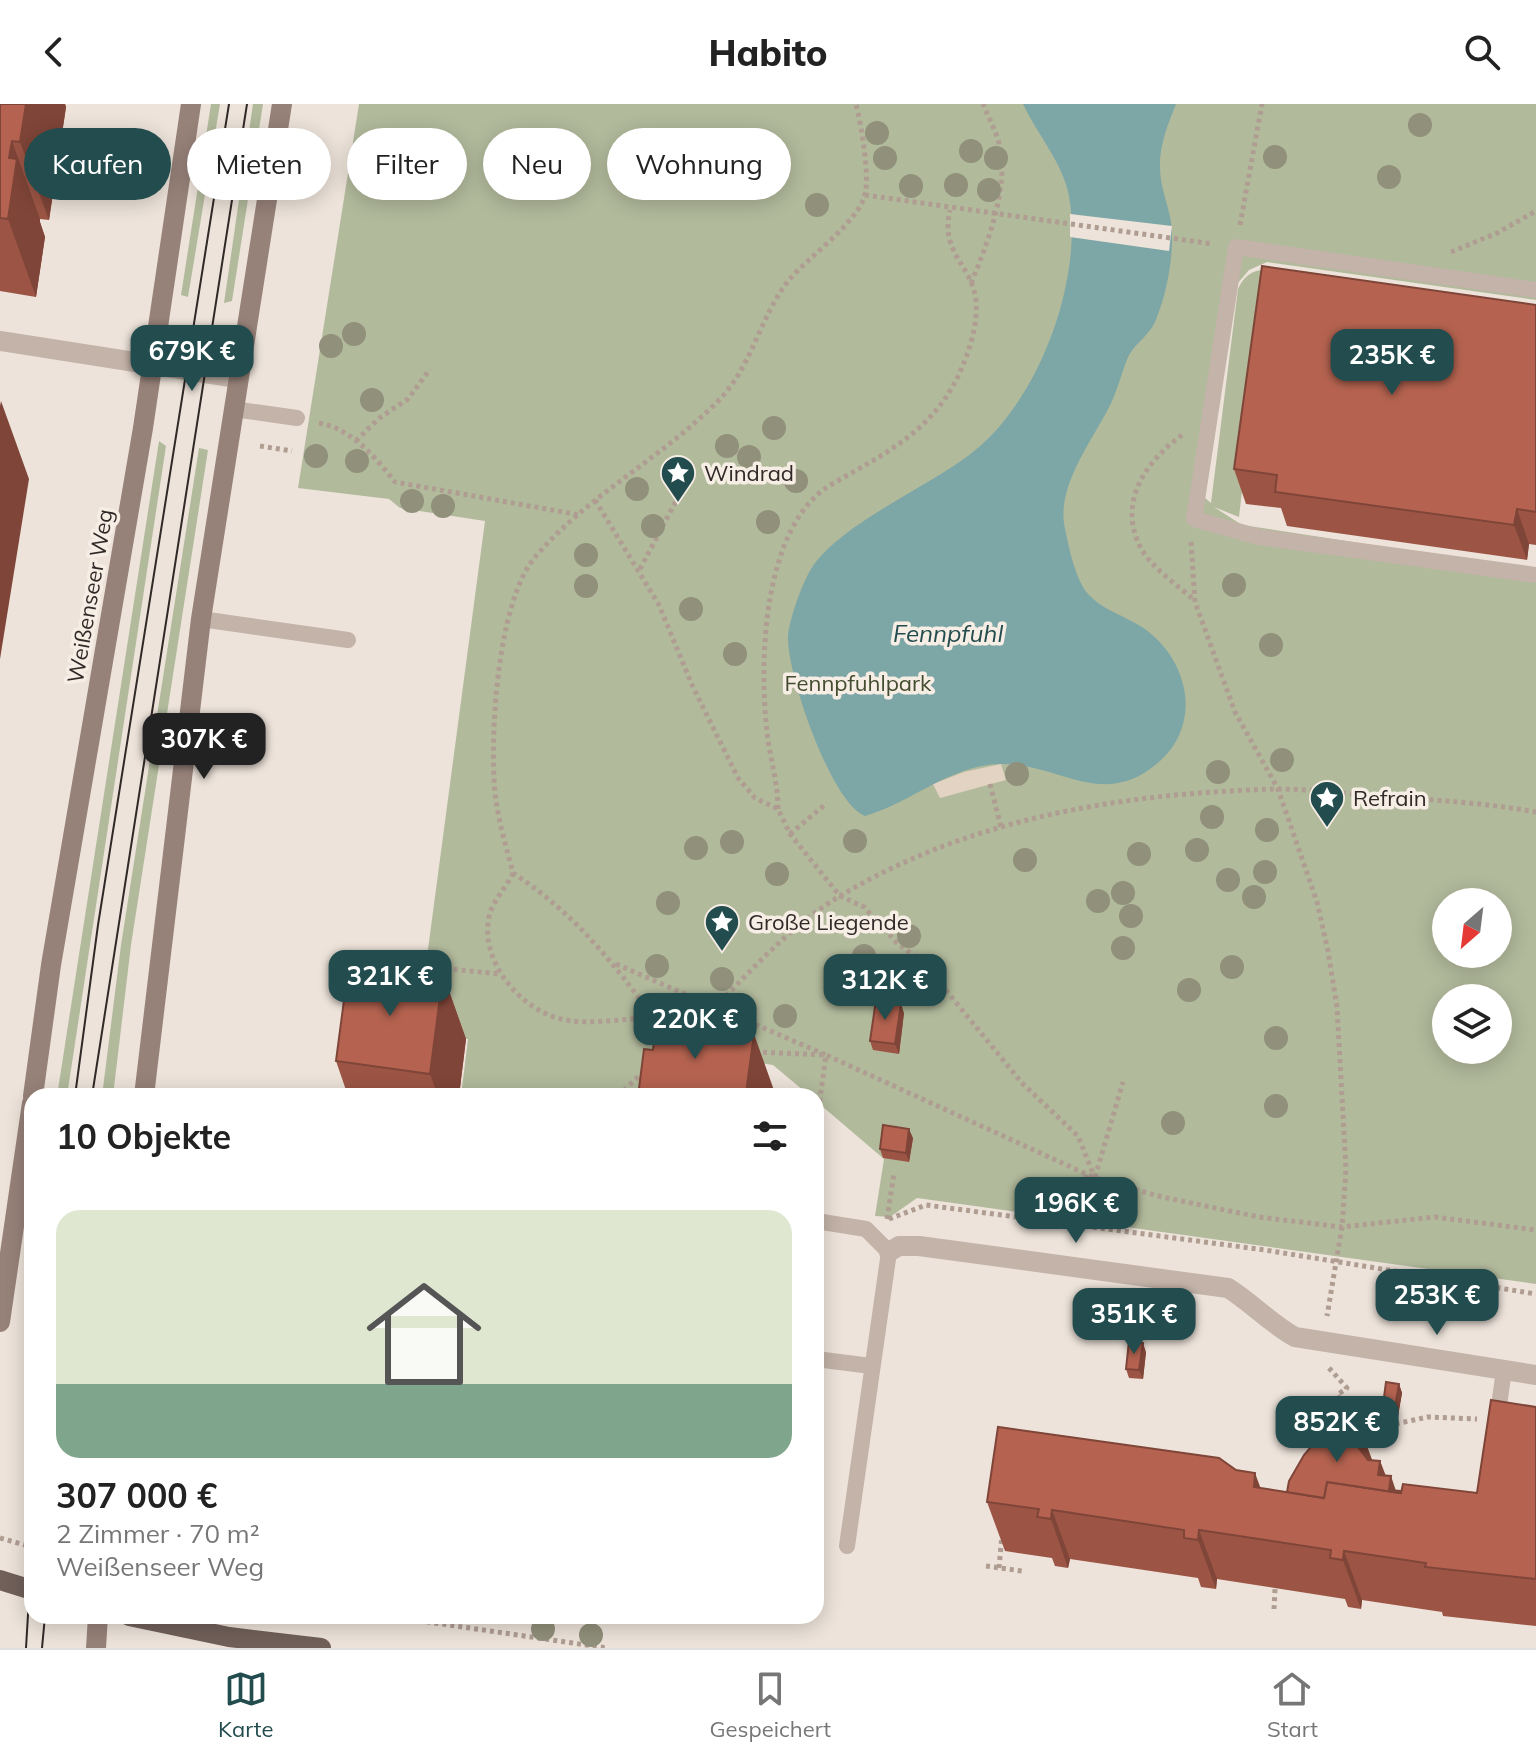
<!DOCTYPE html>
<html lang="de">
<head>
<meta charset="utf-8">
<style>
  body { margin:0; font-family:Mulish,sans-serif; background:#f2f2f2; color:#222; height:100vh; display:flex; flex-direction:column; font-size:30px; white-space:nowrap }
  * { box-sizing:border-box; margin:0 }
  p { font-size:26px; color:#767676 }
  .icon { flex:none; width:44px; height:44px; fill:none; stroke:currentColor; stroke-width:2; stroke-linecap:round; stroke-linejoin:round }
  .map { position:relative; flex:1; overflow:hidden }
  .panel { position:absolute; left:24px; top:984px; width:800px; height:536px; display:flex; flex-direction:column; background:#fff; border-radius:24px; box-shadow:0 4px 20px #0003 }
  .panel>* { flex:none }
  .top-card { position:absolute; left:24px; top:24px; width:800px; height:72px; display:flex; gap:16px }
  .needle { width:52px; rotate:208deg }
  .controls { position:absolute; left:1432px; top:784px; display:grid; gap:16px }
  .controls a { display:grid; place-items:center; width:80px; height:80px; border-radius:50%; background:#fff; box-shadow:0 4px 20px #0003; font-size:40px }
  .price { position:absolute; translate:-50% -68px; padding:0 18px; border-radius:16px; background:#224c4d; color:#fff; font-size:26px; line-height:52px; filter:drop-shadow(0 2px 4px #0008) }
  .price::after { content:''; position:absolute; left:50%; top:48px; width:24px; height:18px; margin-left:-12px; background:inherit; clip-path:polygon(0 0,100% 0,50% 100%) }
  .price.selected { background:#222; color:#fff }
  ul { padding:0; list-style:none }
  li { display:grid; align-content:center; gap:16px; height:424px; padding:0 32px }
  li span { display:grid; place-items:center; height:248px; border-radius:24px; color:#555 }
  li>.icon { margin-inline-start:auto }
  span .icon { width:144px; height:144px; fill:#fffc; stroke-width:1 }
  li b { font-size:34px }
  h2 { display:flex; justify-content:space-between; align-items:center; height:96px; padding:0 32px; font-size:34px }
  .tag { padding:0 28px; border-radius:36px; background:#fff; box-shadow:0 4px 20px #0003; font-size:28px; line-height:72px }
  .tag.selected { background:#224c4d; color:#fff }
  header { display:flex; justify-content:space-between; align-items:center; height:104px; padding:0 32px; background:#fff; font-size:36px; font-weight:800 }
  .dock { display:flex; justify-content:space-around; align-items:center; height:112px; border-top:2px solid #e0e0e0; background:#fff; font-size:22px; color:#767676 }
  .dock a { display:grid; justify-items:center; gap:4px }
  .dock .selected { color:#224c4d }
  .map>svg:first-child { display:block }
  .green { fill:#b2ba9c; fill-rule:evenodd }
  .plaza { fill:#e3d3c3 }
  .water { fill:#7da6a6 }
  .pier { fill:#ede3da }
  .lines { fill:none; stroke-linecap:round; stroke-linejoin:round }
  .path { stroke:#af9d92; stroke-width:5; stroke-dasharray:4 4; stroke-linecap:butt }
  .service { stroke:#c3b3a8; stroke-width:16 }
  .minor { stroke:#c3b3a8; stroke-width:20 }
  .secondary { stroke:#978279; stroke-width:20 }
  .primary { stroke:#71605a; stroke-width:20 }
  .tram { stroke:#312927; stroke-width:2 }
  .tree { fill:#90907b }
  .wall { fill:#9c5545 }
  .shaded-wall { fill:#7f4538 }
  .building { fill:#b56350; stroke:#7f4538; stroke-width:2 }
  .labels { text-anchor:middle; stroke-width:7; stroke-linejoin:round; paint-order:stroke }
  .poi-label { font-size:22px; fill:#312927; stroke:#f6ede5; text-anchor:start }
  .street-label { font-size:22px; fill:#312927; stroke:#f6ede5 }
  .park-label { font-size:22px; fill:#434c2e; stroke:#f6ede5 }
  .water-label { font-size:24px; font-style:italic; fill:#224c4d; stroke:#f6ede5 }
</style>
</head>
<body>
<header><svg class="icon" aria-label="back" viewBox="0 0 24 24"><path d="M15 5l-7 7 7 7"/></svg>Habito<svg class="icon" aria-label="search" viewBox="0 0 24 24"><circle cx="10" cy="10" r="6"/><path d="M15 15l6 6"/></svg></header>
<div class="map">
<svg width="1536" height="1544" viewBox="0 0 1536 1544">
  <rect width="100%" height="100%" fill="#ede3da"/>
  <g class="green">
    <path d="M211 0H220L188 193 181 191Z"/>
    <path d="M253 0H263L232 197 224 199Z"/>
    <path d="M359 0H1536V196L1267 158 1249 166 1237 180 1205 394 1211 399 1238 185C1247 166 1259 165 1278 165L1264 194 1239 413 1214 403 1242 421 1536 466V1180L917 1094 890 1113 875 1112 884 1055 816 997V992H810L773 961 667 944 660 992H461L468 935 420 926 419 913 485 417 400 404 389 395 298 384ZM1446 798H1498V850H1446ZM1446 894H1498V946H1446Z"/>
    <path d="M159 337 166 342 67 992H57Z"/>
    <path d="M199 344 208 346 131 841 113 992H102L121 841Z"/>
  </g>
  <path class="plaza" d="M1001 660 1006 676 940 694 933 680 964 668Z"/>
  <path class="water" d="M1023 0H1176C1168 20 1159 42 1160 64 1160 82 1168 100 1171 118 1175 148 1167 190 1155 218 1149 231 1136 239 1129 251 1122 266 1119 282 1112 297 1095 334 1055 381 1065 425 1069 444 1076 479 1090 492 1105 507 1125 512 1142 523 1187 553 1204 617 1160 657 1103 708 1061 659 1000 660 950 661 911 699 865 712 831 699 787 570 788 533 789 515 804 473 815 459 844 420 926 383 968 352 1038 301 1084 176 1069 92 1063 59 1037 30 1023 0Z"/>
  <path class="pier" d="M1070 110 1172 122 1169 147 1070 133Z"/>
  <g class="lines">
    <g class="path">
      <path d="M865 91 1213 140"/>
      <path d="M1240 121 1262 0"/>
      <path d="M1451 148 1497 129 1536 107"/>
      <path d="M971 179C986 144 1003 98 1002 59 1002 38 991 19 983 0"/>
      <path d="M319 319C352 325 375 353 395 378L580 411"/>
      <path d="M1182 331C1145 358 1116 400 1142 446 1153 465 1179 482 1195 497"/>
      <path d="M356 337 378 315 408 295 430 265"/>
      <path d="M260 342 292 347"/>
      <path d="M595 396 659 501 692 581 738 674 755 694 778 705 790 730 840 792 864 803 897 839 922 857 1022 979 1078 1032 1095 1074"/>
      <path d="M1191 438 1195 498 1235 608 1278 685 1317 798 1328 847 1337 903 1346 1065 1342 1123 1327 1212"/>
      <path d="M640 465 676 397"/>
      <path d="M990 680 1001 723"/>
      <path d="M778 705C778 678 770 655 767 628 759 558 762 421 832 380 888 348 937 325 963 261 971 242 978 217 976 196 971 159 940 150 950 106"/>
      <path d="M790 730 827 699"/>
      <path d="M513 769C507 782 497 792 491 806 475 852 519 908 566 916 593 921 625 914 652 914"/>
      <path d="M390 859 500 870"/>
      <path d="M616 860 826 951 816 1024"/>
      <path d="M661 918 653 913C612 857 573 808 513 769 505 738 495 707 494 674 491 618 499 494 536 452 589 390 664 353 720 295 753 260 760 212 789 176 808 153 859 118 865 90 870 70 861 21 856 0"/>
      <path d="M692 926C739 881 784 825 840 792 971 713 1126 689 1277 685 1312 685 1350 690 1385 693 1436 696 1486 699 1536 708"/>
      <path d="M755 948 826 951 1095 1074 1162 1093 1259 1113 1342 1123 1435 1113 1536 1126"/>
      <path d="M618 992 645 966"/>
      <path d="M1095 1073 1123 978"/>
      <path d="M887 1115 894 1069"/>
      <path d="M889 1115 926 1101 1265 1146 1536 1190"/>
      <path d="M1070 1120 1087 1070"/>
      <path d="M1329 1264 1347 1284 1337 1291 1358 1323 1351 1327"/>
      <path d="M1358 1323 1362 1327 1428 1313 1477 1315"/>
      <path d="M0 1434 32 1443"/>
      <path d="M986 1462 1022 1467"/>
      <path d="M999 1464 1002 1431"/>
      <path d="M1274 1505 1275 1485"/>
      <path d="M387 1512 607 1544"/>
    </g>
    <g class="service">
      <path d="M1536 186 1236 143 1194 415 1259 433 1536 471"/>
      <path d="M233 305 297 314"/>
      <path d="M201 515 348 536"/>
      <path d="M816 1117 866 1125 889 1148 847 1442"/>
      <path d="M816 1255 871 1262"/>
      <path d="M1497 1316 1504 1266"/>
    </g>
    <g class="minor">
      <path d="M0 237 237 274"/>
      <path d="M889 1148 899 1142H919L1228 1184C1252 1199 1270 1219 1295 1233L1536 1271"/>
    </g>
    <g class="secondary">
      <path d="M33 992 51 861 143 324 191 0"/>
      <path d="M144 992 201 515 282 0"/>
      <path d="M0 1218 32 999"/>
      <path d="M96 1544 98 1512"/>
    </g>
    <g class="primary">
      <path d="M0 1476 32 1486"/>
      <path d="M129 1512 229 1533 321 1544"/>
    </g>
    <g class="tram">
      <path d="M75 992 98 821 229 0"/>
      <path d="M92 992 247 0"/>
      <path d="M26 1544 32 1444"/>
      <path d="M42 1544 45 1512"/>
    </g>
  </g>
  <g class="tree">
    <circle cx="1420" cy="21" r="12"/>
    <circle cx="877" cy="29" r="12"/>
    <circle cx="971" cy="47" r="12"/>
    <circle cx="1275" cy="53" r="12"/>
    <circle cx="885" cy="54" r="12"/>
    <circle cx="996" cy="54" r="12"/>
    <circle cx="1389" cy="73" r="12"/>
    <circle cx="956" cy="81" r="12"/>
    <circle cx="911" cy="82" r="12"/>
    <circle cx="989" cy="86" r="12"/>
    <circle cx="817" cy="101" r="12"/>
    <circle cx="354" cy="230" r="12"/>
    <circle cx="331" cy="242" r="12"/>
    <circle cx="372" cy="296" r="12"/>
    <circle cx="774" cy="324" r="12"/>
    <circle cx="727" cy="342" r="12"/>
    <circle cx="316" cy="352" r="12"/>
    <circle cx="749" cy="353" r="12"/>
    <circle cx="357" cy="357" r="12"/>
    <circle cx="678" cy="373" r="12"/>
    <circle cx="796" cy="377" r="12"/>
    <circle cx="637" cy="385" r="12"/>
    <circle cx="412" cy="397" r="12"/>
    <circle cx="443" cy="402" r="12"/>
    <circle cx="768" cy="418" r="12"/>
    <circle cx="653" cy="422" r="12"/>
    <circle cx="586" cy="451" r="12"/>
    <circle cx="1234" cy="481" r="12"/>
    <circle cx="586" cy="482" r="12"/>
    <circle cx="691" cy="505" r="12"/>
    <circle cx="1271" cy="541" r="12"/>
    <circle cx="735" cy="550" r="12"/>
    <circle cx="1282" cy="656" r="12"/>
    <circle cx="1218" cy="668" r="12"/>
    <circle cx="1017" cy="670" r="12"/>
    <circle cx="1212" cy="713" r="12"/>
    <circle cx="1267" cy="726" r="12"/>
    <circle cx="855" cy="737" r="12"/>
    <circle cx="732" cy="738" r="12"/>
    <circle cx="696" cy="744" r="12"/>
    <circle cx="1197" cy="746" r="12"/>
    <circle cx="1139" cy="750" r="12"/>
    <circle cx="1025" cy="756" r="12"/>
    <circle cx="1265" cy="768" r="12"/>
    <circle cx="777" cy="770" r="12"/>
    <circle cx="1228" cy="776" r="12"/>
    <circle cx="1123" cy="789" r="12"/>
    <circle cx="1254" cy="793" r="12"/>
    <circle cx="1098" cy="797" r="12"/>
    <circle cx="668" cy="799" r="12"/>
    <circle cx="1131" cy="812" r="12"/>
    <circle cx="909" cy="832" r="12"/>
    <circle cx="1123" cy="844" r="12"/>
    <circle cx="864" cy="852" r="12"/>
    <circle cx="657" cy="862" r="12"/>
    <circle cx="1232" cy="863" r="12"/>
    <circle cx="722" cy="875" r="12"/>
    <circle cx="1189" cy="886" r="12"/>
    <circle cx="785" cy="912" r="12"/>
    <circle cx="1276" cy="934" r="12"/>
    <circle cx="1276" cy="1002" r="12"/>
    <circle cx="1173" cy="1019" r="12"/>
    <circle cx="543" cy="1525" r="12"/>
    <circle cx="591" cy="1531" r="12"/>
  </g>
  <g class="wall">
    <path d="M0 0H65L66 3 49 116 40 115V118L45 133 36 193 0 187Z"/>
    <path d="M1536 201V441L1529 440 1527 456 1287 422 1281 404 1246 400 1234 365Z"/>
    <path d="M443 870 466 935 459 992H348L336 957Z"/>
    <path d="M904 909 899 950 873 946 870 937Z"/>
    <path d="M691 922 776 992H638L653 946Z"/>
    <path d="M913 1034 909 1058 883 1054 880 1045Z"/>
    <path d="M1146 1248 1143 1275 1129 1274 1126 1265Z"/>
    <path d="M1399 1280 1402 1289 1398 1312 1386 1310 1383 1301Z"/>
    <path d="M1536 1303V1522L1443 1512 1442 1508 1362 1496 1361 1505 1348 1503 1345 1495 1217 1475 1216 1485 1201 1483 1198 1474 1070 1455 1068 1464 1055 1462 1052 1454 1005 1447 987 1398 1261 1384 1287 1388 1365 1337 1372 1356 1380 1357 1386 1372 1396 1387 1401 1389H1477Z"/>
  </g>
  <g class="shaded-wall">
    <path d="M26 0H65L66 3 49 116 20 38Z"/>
    <path d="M12 37 40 115V118L45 133 36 193 8 115 9 54Z"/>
    <path d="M1 297 29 375 0 555V302Z"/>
    <path d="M1517 405 1529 440 1527 456 1514 421Z"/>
    <path d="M443 870 466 935 459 992H438L430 970Z"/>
    <path d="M901 900 904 909 899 950 895 940Z"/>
    <path d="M754 930 776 992H747L746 989Z"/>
    <path d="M909 1025 913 1034 909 1058 906 1049Z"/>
    <path d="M1143 1239 1146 1248 1143 1275 1139 1266Z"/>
    <path d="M1399 1280 1402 1289 1398 1312 1395 1302Z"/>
    <path d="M1365 1337 1375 1364 1358 1343Z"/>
    <path d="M1380 1357 1389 1382 1391 1372 1399 1396V1410L1378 1371Z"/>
    <path d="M1255 1369 1273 1418 1254 1383Z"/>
    <path d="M1052 1406 1070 1455 1068 1464 1051 1415Z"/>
    <path d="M1199 1426 1217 1475 1216 1485 1198 1436Z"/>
    <path d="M1344 1447 1362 1496 1361 1505 1343 1456Z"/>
  </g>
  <g class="building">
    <path d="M0 0H26L20 38 12 37 9 54 17 55 8 115 0 114Z"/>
    <path d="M1262 162 1536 201V408L1517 405 1514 421 1275 388 1277 371 1234 365Z"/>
    <path d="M349 858 443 870 430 970 336 957Z"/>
    <path d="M876 896 901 900 895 940 870 937Z"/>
    <path d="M658 908 688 912 686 921 754 930 746 989 737 988 736 992H638L644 945 653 946Z"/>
    <path d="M883 1021 909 1025 906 1049 880 1045Z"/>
    <path d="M1129 1237 1143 1239 1139 1266 1126 1265Z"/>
    <path d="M1386 1278 1399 1280 1395 1302 1383 1301Z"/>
    <path d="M1491 1296 1536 1303V1475L1425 1463 1426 1459 1344 1447 1343 1456 1330 1454 1331 1446 1199 1426 1198 1436 1184 1434V1426L1052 1406 1051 1415 1037 1413 1039 1405 987 1398 998 1323 1219 1354 1236 1366 1255 1369 1254 1383 1324 1394 1327 1378 1401 1389 1403 1380 1477 1389Z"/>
    <path d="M1348 1312 1365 1337 1358 1343 1368 1356 1380 1357 1378 1371 1391 1372 1389 1386 1400 1387V1389L1327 1378 1324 1394 1287 1388 1289 1377 1304 1351 1321 1331Z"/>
  </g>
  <defs>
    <symbol id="sight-pin" viewBox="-11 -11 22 30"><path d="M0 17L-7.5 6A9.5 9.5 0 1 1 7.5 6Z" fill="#224c4d" stroke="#f6ede5"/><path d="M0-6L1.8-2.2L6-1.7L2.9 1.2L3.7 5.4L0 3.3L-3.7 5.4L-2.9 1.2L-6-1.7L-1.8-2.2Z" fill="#fff"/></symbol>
  </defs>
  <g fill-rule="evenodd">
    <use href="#sight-pin" x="658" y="349" width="40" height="54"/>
    <use href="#sight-pin" x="1307" y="674" width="40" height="54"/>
    <use href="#sight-pin" x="702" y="798" width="40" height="54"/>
  </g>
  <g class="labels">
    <g class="poi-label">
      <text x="704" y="377">Windrad</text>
      <text x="1353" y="702">Refrain</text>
      <text x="748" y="826">Große Liegende</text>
    </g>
    <g class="street-label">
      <text transform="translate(90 492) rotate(-80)" y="8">Weißenseer Weg</text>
    </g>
    <g class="park-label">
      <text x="858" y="587">Fennpfuhlpark</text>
    </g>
    <g class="water-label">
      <text x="948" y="538">Fennpfuhl</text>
    </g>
  </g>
</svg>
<div class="controls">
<a><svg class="needle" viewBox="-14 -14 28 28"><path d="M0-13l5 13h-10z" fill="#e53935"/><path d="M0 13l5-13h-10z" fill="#767676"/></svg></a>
<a><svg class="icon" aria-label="layers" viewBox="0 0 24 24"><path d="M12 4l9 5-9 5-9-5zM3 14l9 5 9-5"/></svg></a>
</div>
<b class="price" style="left:192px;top:289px">679K €</b>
<b class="price" style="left:1392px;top:293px">235K €</b>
<b class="price selected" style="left:204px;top:677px">307K €</b>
<b class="price" style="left:390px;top:914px">321K €</b>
<b class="price" style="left:885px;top:918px">312K €</b>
<b class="price" style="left:695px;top:957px">220K €</b>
<b class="price" style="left:1076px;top:1141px">196K €</b>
<b class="price" style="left:1437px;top:1233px">253K €</b>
<b class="price" style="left:1134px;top:1252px">351K €</b>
<b class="price" style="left:1337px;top:1360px">852K €</b>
<div class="top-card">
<a class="tag selected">Kaufen</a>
<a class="tag">Mieten</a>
<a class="tag">Filter</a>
<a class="tag">Neu</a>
<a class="tag">Wohnung</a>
</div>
<section class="panel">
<h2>10 Objekte<svg class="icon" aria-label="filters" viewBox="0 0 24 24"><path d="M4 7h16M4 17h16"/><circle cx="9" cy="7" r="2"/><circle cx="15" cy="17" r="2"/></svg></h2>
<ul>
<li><span style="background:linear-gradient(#dfe7d0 70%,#7fa58c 0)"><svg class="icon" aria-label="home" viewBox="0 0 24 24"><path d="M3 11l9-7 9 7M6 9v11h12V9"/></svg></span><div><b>307 000 €</b><p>2 Zimmer · 70 m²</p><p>Weißenseer Weg</p></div></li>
</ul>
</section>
</div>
<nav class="dock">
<a class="selected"><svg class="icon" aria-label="map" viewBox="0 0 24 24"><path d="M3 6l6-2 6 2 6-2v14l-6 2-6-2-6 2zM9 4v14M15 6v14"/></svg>Karte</a>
<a><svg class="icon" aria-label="saved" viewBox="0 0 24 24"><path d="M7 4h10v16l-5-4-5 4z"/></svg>Gespeichert</a>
<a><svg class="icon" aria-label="home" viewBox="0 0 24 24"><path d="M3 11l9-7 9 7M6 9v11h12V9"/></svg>Start</a>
</nav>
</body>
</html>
